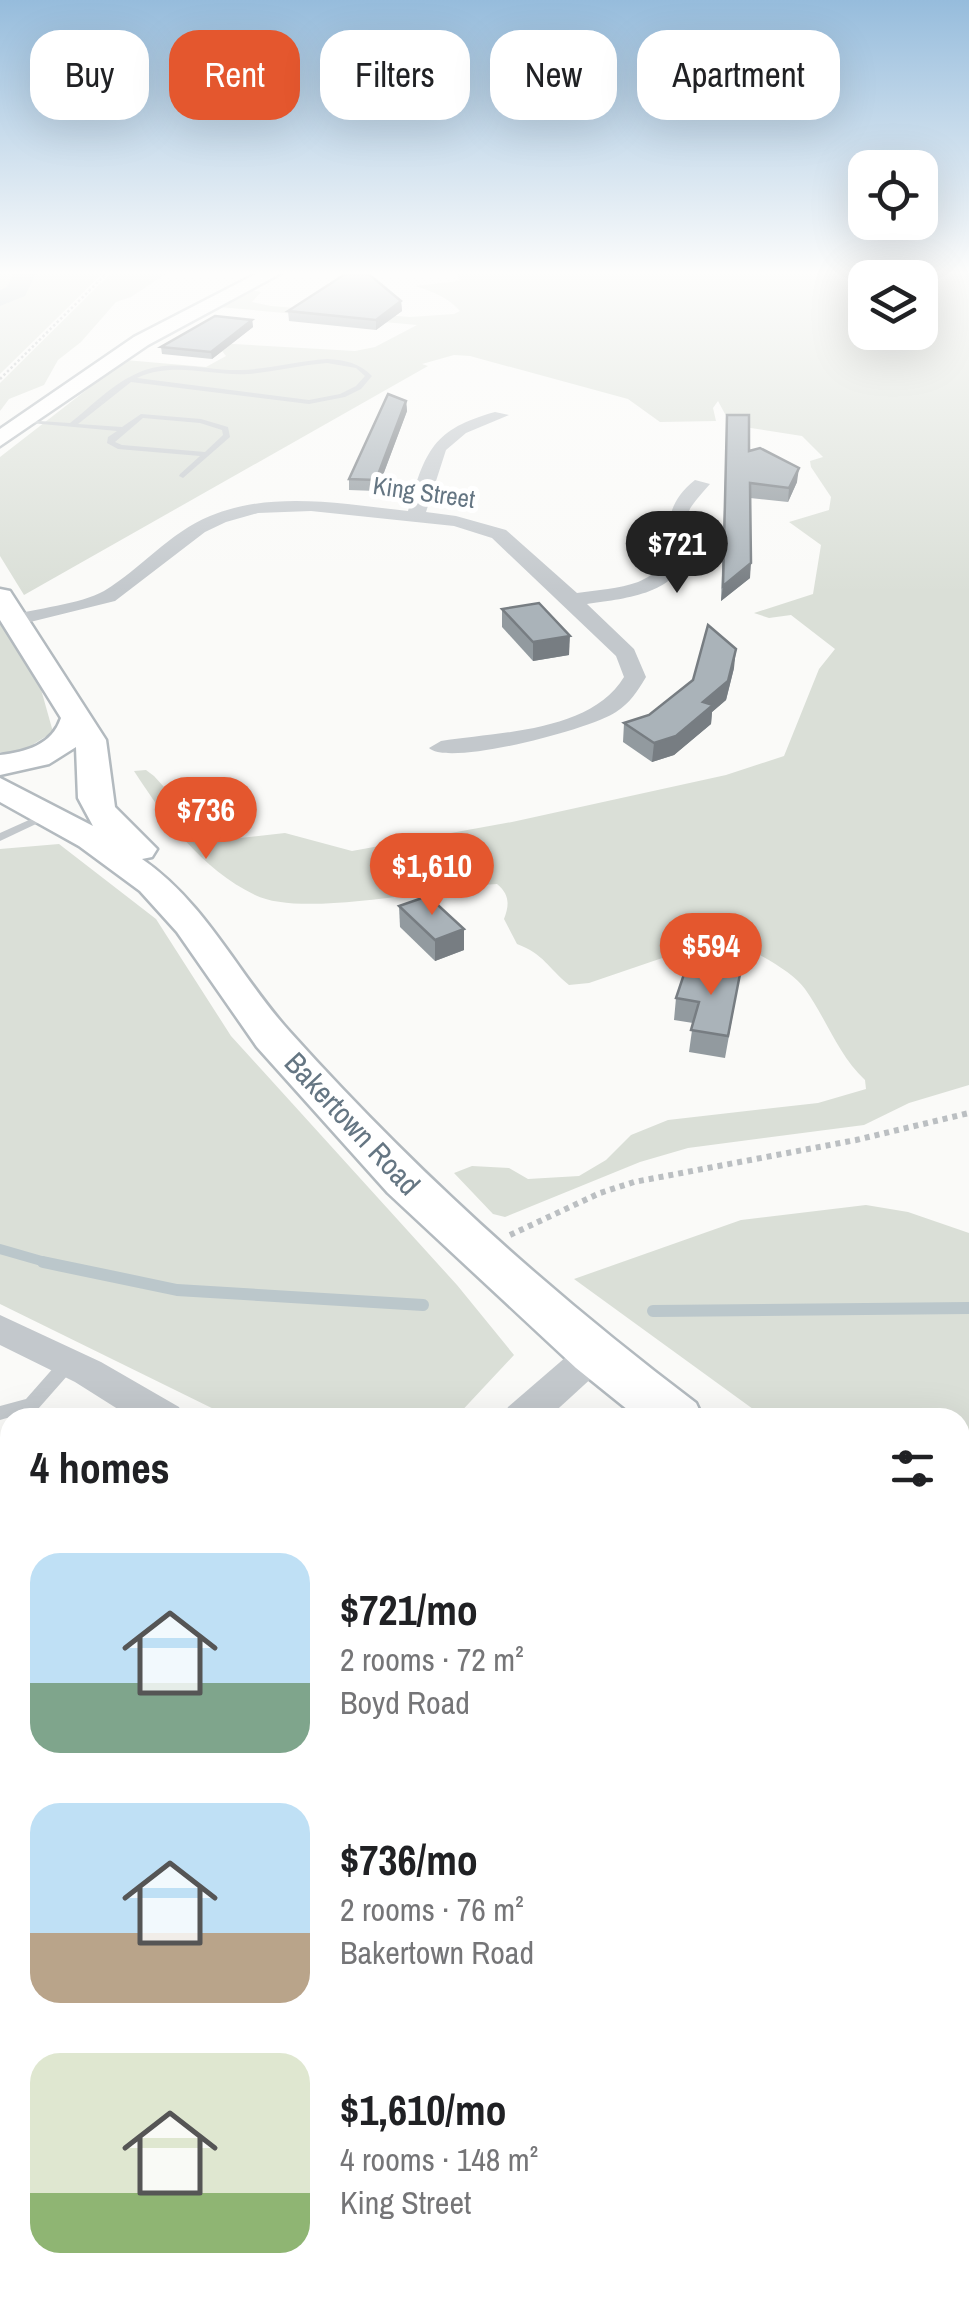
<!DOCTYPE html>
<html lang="en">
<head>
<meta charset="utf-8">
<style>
  body { margin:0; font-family:"Archivo Narrow",sans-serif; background:#f2f2f2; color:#202124; height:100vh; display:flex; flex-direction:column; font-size:38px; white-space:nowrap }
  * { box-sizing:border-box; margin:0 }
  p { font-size:32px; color:#757577 }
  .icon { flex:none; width:55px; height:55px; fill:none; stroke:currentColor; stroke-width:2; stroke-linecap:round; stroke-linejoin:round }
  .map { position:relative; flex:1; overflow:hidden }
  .details { position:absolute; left:0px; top:1408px; width:970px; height:892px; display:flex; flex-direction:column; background:#fff; border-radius:30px 30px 0 0; box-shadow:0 10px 40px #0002 }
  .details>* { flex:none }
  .banner { position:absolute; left:30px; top:30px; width:910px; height:90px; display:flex; gap:20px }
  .controls { position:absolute; left:848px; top:150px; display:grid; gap:20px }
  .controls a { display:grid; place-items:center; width:90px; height:90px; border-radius:20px; background:#fff; box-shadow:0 10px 40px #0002; font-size:50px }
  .price { position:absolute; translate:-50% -85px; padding:0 22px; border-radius:35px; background:#e4572e; color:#fff; font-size:32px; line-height:65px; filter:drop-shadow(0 2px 5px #0008) }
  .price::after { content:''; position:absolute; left:50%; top:60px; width:30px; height:22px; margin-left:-15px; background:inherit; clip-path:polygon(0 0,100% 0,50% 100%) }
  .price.current { background:#222; color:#fff }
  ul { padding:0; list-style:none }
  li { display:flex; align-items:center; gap:30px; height:250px; padding:0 30px }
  li span { display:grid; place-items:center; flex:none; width:280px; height:200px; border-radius:30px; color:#555 }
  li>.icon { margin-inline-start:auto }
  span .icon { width:120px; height:120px; fill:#fffc; stroke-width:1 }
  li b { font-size:42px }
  h2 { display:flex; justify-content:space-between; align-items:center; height:120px; padding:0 30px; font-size:42px }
  .chip { padding:0 35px; border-radius:30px; background:#fff; box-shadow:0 10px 40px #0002; font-size:35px; line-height:90px }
  .chip.current { background:#e4572e; color:#fff }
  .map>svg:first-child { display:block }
  .green { fill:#dadfd7; fill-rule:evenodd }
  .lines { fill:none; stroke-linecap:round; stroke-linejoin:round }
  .stream-far1 { stroke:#bbc7cb; stroke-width:10 }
  .stream { stroke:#bbc7cb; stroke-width:12 }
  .river { fill:#bbc7cb; fill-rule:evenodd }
  .secondary-casing { stroke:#b3babf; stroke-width:5 }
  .path-far1 { stroke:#bbbfc2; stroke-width:2.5; stroke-dasharray:2.5 2.5; stroke-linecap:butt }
  .path { stroke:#bbbfc2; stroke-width:6; stroke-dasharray:5 5; stroke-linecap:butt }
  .lane { fill:#c3c8cc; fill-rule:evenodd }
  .street { fill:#c3c8cc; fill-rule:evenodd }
  .secondary { fill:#fff; fill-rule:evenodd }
  .wall { fill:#929a9f }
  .shaded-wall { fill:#777d82 }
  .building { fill:#aab3b9; stroke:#777d82; stroke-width:2.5 }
  .labels { text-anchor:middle; stroke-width:10; stroke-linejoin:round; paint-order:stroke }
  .far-street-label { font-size:25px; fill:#657683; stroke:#fff }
  .street-label { font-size:30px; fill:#657683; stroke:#fff }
</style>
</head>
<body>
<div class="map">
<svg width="969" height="2298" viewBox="0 0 969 2298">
  <rect width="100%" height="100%" fill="#fafaf8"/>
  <g class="green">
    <path d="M0 271H105L0 374Z"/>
    <path d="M113 271H170L131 297 116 302 81 342 58 360 44 385 9 399 0 411V383Z"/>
    <path d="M457 271H969V1085L909 1103 864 1125 688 1148 640 1162 505 1217 493 1214 454 1173 472 1166 509 1168 528 1179 579 1176 606 1160 631 1135 668 1120 818 1103 866 1089 865 1080C838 1055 826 1018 805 989 791 969 742 943 718 939L589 983 569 985C548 968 544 954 517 944L504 919C510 904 509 894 497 884 441 887 303 919 255 895 201 869 166 820 134 771L146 770 154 776 213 841 285 833 352 851 512 822 726 775 784 756 819 669 835 649 791 615 769 618 754 613 813 594 821 545 789 522 829 510 831 497 811 467 810 461 823 457 802 436 731 425 718 401 713 408 716 421 660 422 628 399 470 356 454 355 422 364 428 366 24 595 0 556V457L125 360 206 367 226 356 216 343 355 351 375 347 417 325 219 307 252 290 261 292 252 302 271 306 410 317 454 314 460 311C449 298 432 291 415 286L459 281ZM865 278H920V332H865Z"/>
    <path d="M0 617 37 675 53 732 16 755 0 752Z"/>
    <path d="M59 844 156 919 231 1036 457 1285 514 1355 456 1417H230L0 1304V849Z"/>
    <path d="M866 1205 908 1212 969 1233V1552L960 1547V1418L764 1417 574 1279 741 1220Z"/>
    <path d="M10 2064V2201L0 2208V2072Z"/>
    <path d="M227 2290H472L485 2298H220Z"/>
  </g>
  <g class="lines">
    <path class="stream-far1" d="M0 1249 52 1264"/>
    <g class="stream">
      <path d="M43 1262 177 1290 423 1305"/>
      <path d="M653 1311 969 1308"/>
    </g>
    <path class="river" d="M15 271H37L25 296 0 306V290L7 287Z"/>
    <defs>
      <g id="secondary">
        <path d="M262 271H285L148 345 0 446V429L134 337Z"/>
        <path d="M0 589 10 591 106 740 115 807 157 849 152 857 142 859C207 904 239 976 290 1032 413 1169 549 1292 696 1403L703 1418H638L576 1368 388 1193 257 1047 177 932 140 891 79 846 0 802V778L93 826 78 798 76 747 49 764 0 775V755C26 752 52 745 61 718L0 620Z"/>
        <path d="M960 1591 969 1594V1651L960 1648Z"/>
      </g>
    </defs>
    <use href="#secondary" class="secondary-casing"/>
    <path class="path-far1" d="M0 379 109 271"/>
    <path class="path" d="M510 1235 600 1193 634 1182 856 1140 969 1113"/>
    <g class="lane">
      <path d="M327 359C346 360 359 363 372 376L361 389 345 397 309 404 131 382 78 424 122 427 141 414 201 419 228 427 230 437 183 478 179 476 180 474 200 456 118 449 107 443 108 437 117 431 20 422 24 420 70 423C92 406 113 383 140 372 172 358 207 371 241 370 270 369 298 361 327 359ZM327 363 356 368 365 376 356 386 340 394 309 400 137 378C173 361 210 376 248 374 274 372 300 365 327 363ZM143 418 200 423 222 430 223 435 205 452 122 445 115 442Z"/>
      <path d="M49 811 55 814 53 816 0 841V833Z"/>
      <path d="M69 1355 75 1357 78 1362 75 1367 38 1409 0 1420V1406L26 1399 63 1357Z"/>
    </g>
    <g class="street">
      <path d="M495 412 509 415 466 433 446 450 426 512 456 516 506 530 577 593C597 590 619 589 638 582 690 561 645 519 695 480L710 484C676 522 692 509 685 553 679 595 620 599 587 604L634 649 646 677C637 692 630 703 616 712 592 729 448 767 429 748L441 741C498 732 591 732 624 677L616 656 492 538 454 526 311 511 258 513 226 522 205 532 115 601 14 626 4 620 7 616C34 609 81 604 104 591 141 569 170 532 210 516 273 490 343 504 408 511 425 451 433 429 495 412Z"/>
      <path d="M0 1315 101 1362 179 1407 184 1418H132L75 1382 0 1345Z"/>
      <path d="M594 1340 607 1344 613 1354 607 1364 548 1418H503L508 1407 581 1344Z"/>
      <rect x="0" y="1619" width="10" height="40"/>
      <path d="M960 2169 969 2173V2234L960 2231Z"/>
    </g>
    <use href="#secondary" class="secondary"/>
  </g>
  <g class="wall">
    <path d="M401 271H441L439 274Z"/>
    <path d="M401 301 402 311 376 330 289 321 288 311Z"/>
    <path d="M252 320 253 327 212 359 162 354 161 347Z"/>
    <path d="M406 401 407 411 377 491 349 490V479Z"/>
    <path d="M727 415 749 451 797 482 788 502 750 498V578L721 601Z"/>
    <path d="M502 609 569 655 533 661 502 627Z"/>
    <path d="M734 668 726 700 712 712 711 724 674 755 652 762 623 742 624 723 649 715Z"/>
    <path d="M399 906 464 929V950L435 961 400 927Z"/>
    <path d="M740 974 725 1058 689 1052 693 1023 674 1020 676 998Z"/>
    <rect x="0" y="1452" width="10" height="89"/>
    <rect x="0" y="1672" width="10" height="192"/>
  </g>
  <g class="shaded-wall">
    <path d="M401 301 402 311 376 330V320Z"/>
    <path d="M252 320 253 327 212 359 211 352Z"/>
    <path d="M406 401 407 411 377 491 376 480Z"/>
    <path d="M799 468 797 482 788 502 789 488Z"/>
    <path d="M751 563 750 578 721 601 723 586Z"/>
    <path d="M570 636 569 655 533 661V642Z"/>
    <path d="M736 649 734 668 726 700 712 712 711 724 674 755 652 762 654 743 703 702Z"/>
    <path d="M464 929V950L435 961V940Z"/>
    <path d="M10 1461V1538L0 1512Z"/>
    <path d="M969 1806V1819L966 1824 960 1830V1814Z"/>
  </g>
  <g class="building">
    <path d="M350 271H365L401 301 376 320 288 311Z"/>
    <path d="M215 316 252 320 211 352 161 347Z"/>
    <path d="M388 394 406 401 376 480 349 479Z"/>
    <path d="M727 415H749V451L760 448 799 468 789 488 750 483 751 563 723 586Z"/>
    <path d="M539 603 570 636 533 642 502 609Z"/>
    <path d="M708 625 736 649 728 681 703 702 713 705 676 736 654 743 624 723 649 715 693 680Z"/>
    <path d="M428 896 464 929 435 940 399 906Z"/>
    <path d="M695 966 740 974 728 1036 691 1030 699 1002 676 998 686 968 694 969Z"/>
    <path d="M0 1452H10V1461L0 1507Z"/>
    <path d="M0 1672H10V1828L0 1829Z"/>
    <path d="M960 1776 969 1785V1806L960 1814Z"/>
    <path d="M689 2290H724L729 2298H680Z"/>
  </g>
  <linearGradient id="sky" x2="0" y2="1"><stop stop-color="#96bcdc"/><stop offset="0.46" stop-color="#fdfdfc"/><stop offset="1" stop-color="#fdfdfc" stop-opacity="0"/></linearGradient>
  <rect width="969" height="593" fill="url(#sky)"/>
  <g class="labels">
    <g class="far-street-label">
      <text transform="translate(424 492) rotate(8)" y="9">King Street</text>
    </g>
    <g class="street-label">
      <text transform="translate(352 1124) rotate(47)" y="10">Bakertown Road</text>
    </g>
  </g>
</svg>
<div class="controls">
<a><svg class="icon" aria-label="locate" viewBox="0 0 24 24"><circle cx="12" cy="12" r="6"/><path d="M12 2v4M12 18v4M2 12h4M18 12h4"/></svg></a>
<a><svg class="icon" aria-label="layers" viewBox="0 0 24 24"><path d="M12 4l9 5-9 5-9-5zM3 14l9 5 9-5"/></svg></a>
</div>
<b class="price current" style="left:677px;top:596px">$721</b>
<b class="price" style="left:206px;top:862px">$736</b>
<b class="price" style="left:432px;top:918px">$1,610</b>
<b class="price" style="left:711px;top:998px">$594</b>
<div class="banner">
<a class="chip">Buy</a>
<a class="chip current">Rent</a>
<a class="chip">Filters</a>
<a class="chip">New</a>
<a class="chip">Apartment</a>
</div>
<section class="details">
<h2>4 homes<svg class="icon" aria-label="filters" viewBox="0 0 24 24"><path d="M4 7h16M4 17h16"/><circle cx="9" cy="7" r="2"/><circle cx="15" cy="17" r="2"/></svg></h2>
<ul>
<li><span style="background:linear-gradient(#bfe0f5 65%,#7fa58c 0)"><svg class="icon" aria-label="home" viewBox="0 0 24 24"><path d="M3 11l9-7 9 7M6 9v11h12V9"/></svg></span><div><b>$721/mo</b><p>2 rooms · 72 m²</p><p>Boyd Road</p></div></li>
<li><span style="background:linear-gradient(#bfe0f5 65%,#b9a48a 0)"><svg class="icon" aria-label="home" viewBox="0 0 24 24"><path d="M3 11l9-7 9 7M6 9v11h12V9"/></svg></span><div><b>$736/mo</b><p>2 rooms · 76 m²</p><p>Bakertown Road</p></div></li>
<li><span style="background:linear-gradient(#dfe7d0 70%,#8fb573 0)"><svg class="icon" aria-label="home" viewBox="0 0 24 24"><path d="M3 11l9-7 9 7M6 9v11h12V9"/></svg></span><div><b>$1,610/mo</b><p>4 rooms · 148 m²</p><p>King Street</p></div></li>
</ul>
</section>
</div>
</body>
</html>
